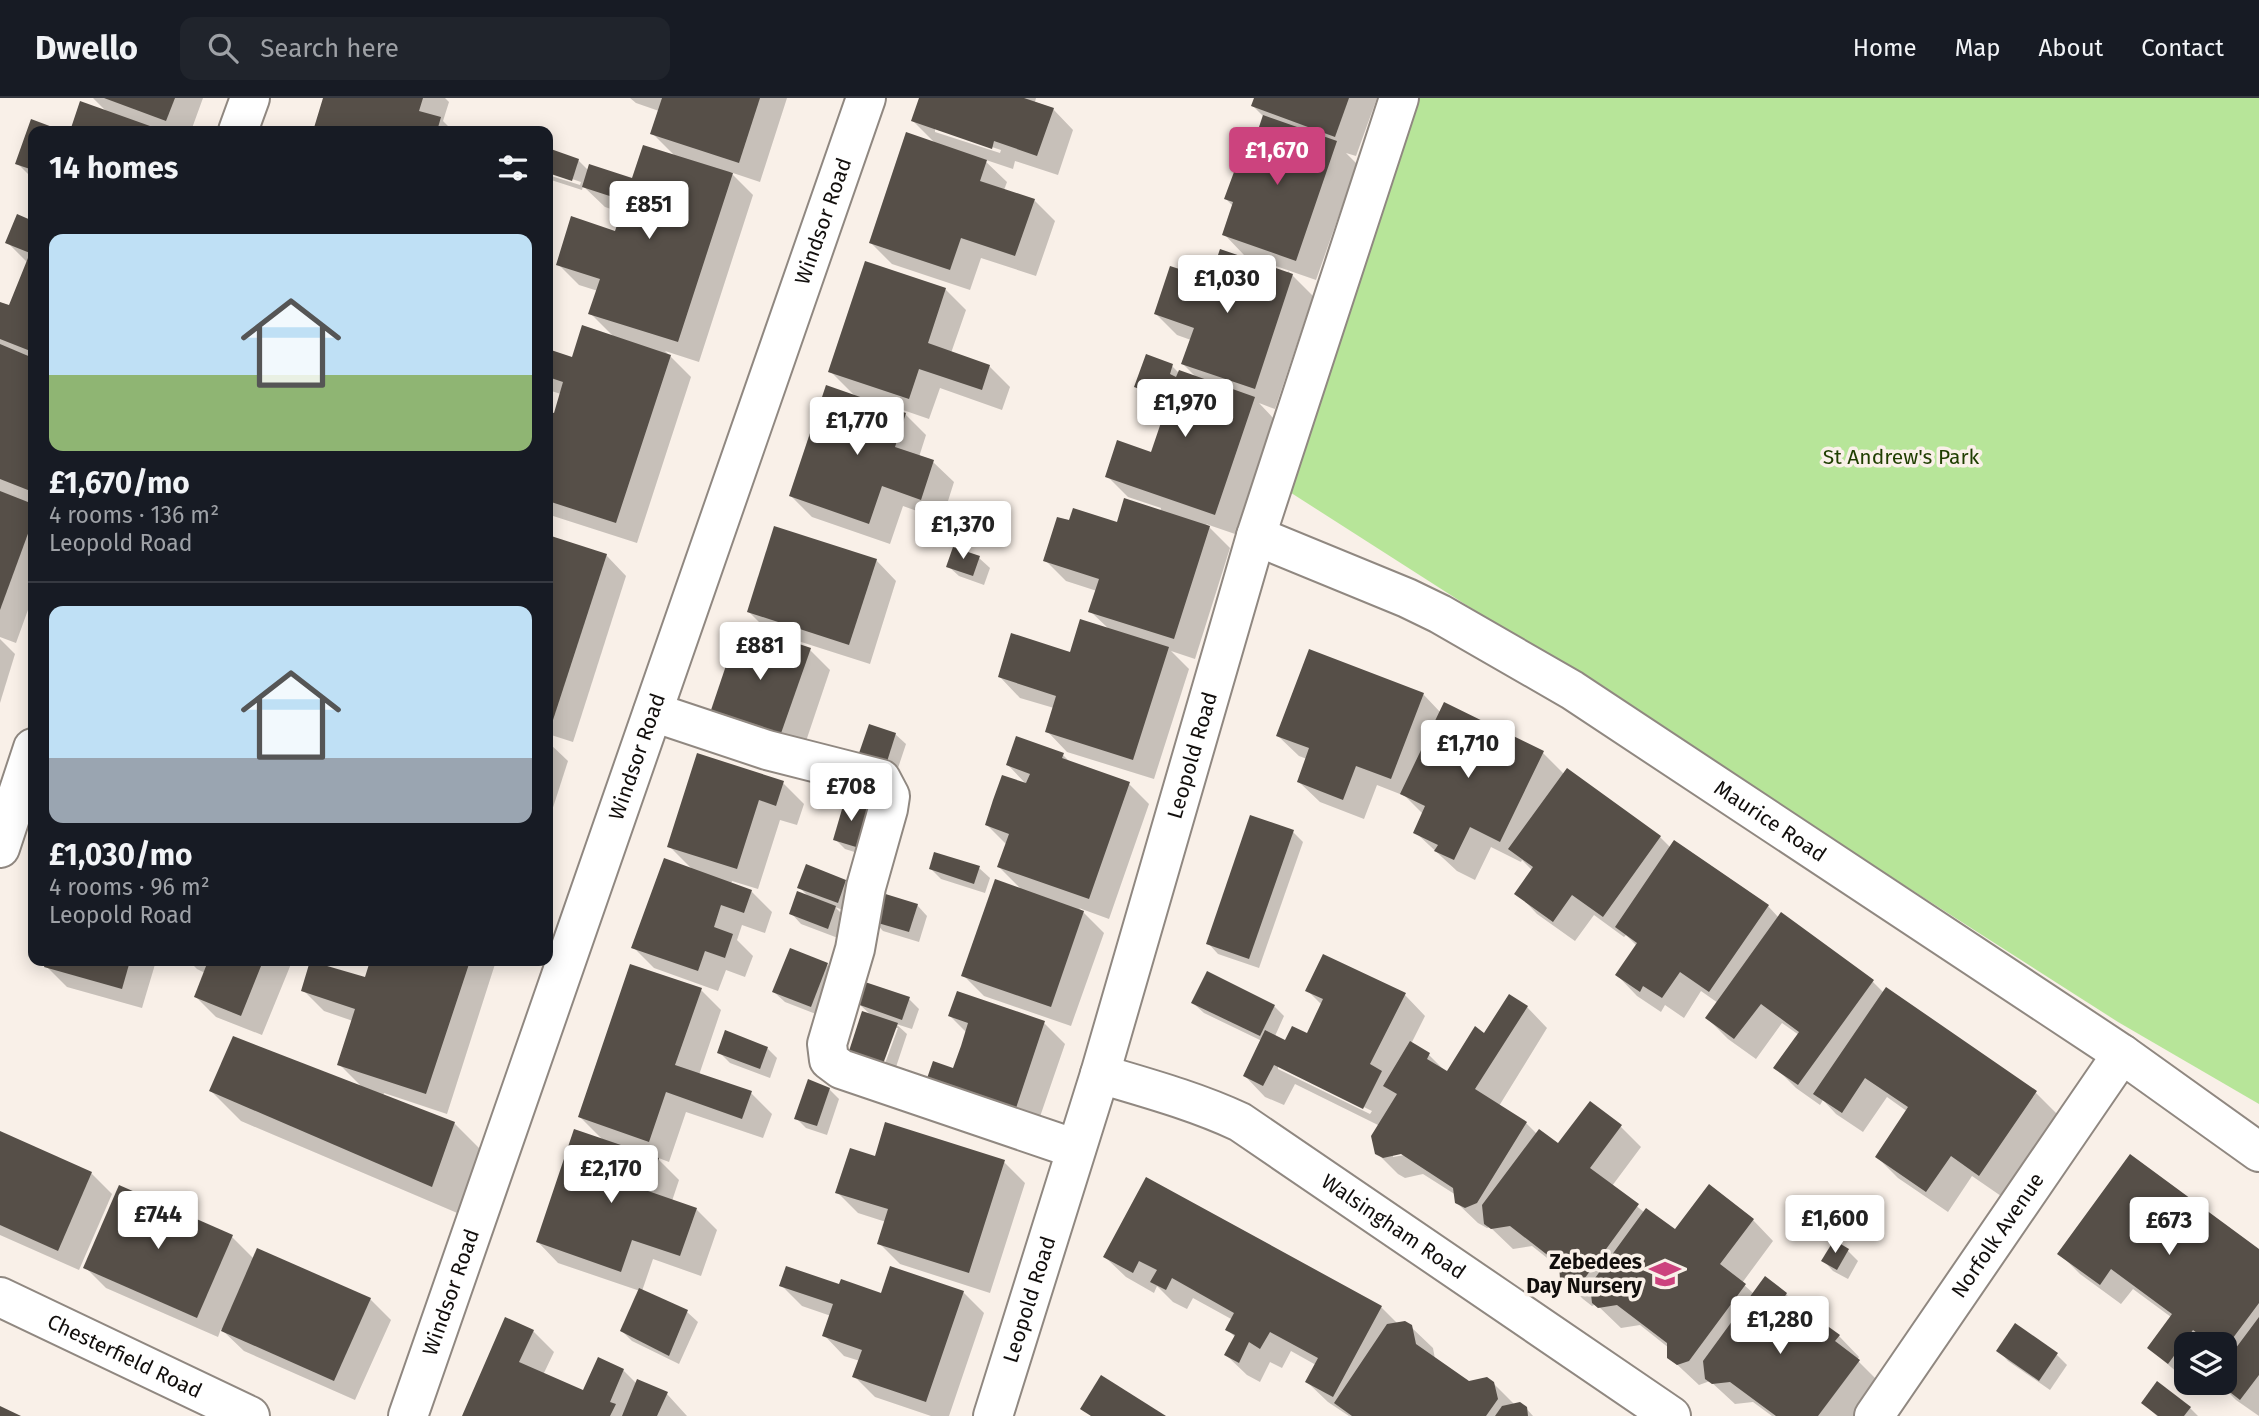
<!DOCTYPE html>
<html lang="en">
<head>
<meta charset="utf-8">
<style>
  body { margin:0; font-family:"Fira Sans",sans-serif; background:#20242c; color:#f1f3f6; height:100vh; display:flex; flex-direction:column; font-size:26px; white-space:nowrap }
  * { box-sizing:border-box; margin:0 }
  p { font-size:23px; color:#9ea1a6 }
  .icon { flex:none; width:38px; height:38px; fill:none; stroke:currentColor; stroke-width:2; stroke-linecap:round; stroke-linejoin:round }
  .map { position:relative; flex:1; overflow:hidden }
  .details { position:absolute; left:28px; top:28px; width:525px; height:840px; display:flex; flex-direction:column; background:#171b24; border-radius:14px; box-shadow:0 4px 18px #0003 }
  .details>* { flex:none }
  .fabs { position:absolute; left:2174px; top:1234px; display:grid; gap:14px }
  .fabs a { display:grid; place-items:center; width:63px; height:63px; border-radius:14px; background:#171b24; box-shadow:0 4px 18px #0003; font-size:35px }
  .price { position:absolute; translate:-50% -60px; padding:0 16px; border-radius:7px; background:#fff; color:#222; font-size:23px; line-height:46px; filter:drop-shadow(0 2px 4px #0008) }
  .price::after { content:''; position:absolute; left:50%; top:42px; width:21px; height:16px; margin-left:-10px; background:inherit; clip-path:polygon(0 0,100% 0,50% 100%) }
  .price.selected { background:#cc437e; color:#fff }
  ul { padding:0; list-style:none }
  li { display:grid; align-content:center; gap:14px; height:371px; padding:0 21px }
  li+li { border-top:2px solid #363941 }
  li span { display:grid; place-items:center; height:217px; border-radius:14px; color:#555 }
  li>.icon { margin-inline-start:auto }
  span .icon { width:126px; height:126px; fill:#fffc; stroke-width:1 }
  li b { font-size:30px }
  h2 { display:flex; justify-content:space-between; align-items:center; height:84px; padding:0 21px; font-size:30px }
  header { display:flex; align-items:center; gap:42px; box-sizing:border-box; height:98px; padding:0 35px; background:#171b24; border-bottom:2px solid #363941 }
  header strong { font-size:33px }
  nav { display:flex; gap:38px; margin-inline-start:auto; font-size:24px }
  .search { width:490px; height:63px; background:#20242c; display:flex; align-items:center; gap:18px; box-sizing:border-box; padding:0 24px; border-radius:14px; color:#9ea1a6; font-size:26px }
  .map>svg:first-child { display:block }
  .green { fill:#b7e599 }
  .shadow { fill:#0003; fill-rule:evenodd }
  .building { fill:#564f48 }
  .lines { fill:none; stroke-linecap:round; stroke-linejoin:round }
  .minor-casing { stroke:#908881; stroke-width:42 }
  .minor { stroke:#fff; stroke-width:38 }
  .labels { text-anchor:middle; stroke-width:7; stroke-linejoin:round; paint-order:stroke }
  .street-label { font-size:21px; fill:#110e0c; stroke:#f9f0e8 }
  .park-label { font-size:21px; fill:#1f3e00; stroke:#f9f0e8 }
  .poi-label { font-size:21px; font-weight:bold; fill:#110e0c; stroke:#f9f0e8; text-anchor:end }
</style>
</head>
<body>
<header>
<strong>Dwello</strong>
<div class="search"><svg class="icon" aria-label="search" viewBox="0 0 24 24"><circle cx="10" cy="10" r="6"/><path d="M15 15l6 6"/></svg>Search here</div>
<nav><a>Home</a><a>Map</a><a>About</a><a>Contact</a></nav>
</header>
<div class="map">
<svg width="2259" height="1318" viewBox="0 0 2259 1318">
  <rect width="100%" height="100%" fill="#f9f0e8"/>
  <path class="green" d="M1413 0H2259V1006L2118 924 1285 391Z"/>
  <g class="shadow">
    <path d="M93 0H203L191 33H72L81 5 107 14Z"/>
    <path d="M325 0H445L449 4 443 23 453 33H315Z"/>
    <path d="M630 0H787L760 84 730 74 753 97 699 264 665 253 691 279 637 445 550 417 548 415V315L555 317 561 296 548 292V253L573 261 615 240 590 215 598 193 579 187 558 166 616 135 623 115 605 109 583 88 582 92 548 81V77L580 87 581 84 548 73V52L578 62 589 73 633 82 676 59 652 35 659 13 636 5Z"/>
    <path d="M921 0H1036L1035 4 1053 11 1073 32 1058 77 1015 63 1013 71 983 61 1007 84 1004 92 1034 102 1055 123 1036 178 981 160 970 192 892 166 871 145 936 46 913 23ZM935 30 1001 52 1000 55 935 34Z"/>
    <path d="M1256 0H1377L1356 58 1346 55 1357 66 1316 182 1244 157 1224 136 1233 108 1226 101 1252 55 1264 19 1253 8Z"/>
    <path d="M32 24 59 33H33V81L17 65Z"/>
    <path d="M18 118 33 124V498L16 545 0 539V206L10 210 28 165 7 144Z"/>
    <path d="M1288 173 1313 198 1275 311 1259 305 1274 321 1235 436 1206 426 1230 450 1195 561 1171 553 1189 571 1154 681 1067 654 1047 633 1054 610 1020 600 1000 579 1071 556 1110 532 1090 513 1097 493 1066 483 1045 462 1070 425 1118 427 1160 414 1161 410 1128 399 1107 378 1152 356 1166 313 1157 310 1136 289 1172 268 1178 274 1198 281 1183 266 1191 242 1177 237 1156 216 1211 184 1287 175Z"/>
    <path d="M945 191 966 212 951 255 989 268 1010 289 1002 312 940 290 929 321 900 311 926 337 919 359 933 364 954 384 942 422 903 408 890 446 812 419 791 398 856 299 830 273Z"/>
    <path d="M548 438 606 457 626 478 573 644 548 636Z"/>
    <path d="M954 451 979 460 990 470 984 487 959 478 948 468Z"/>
    <path d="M876 462 896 483 870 566 773 535 772 537 749 514Z"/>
    <path d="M0 541 15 556 0 605Z"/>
    <path d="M810 552 830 572 800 661 732 638Z"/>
    <path d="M1423 596 1441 615 1445 607 1543 655 1564 676 1660 739 1671 750 1768 808 1779 820 1873 884 1884 895 1886 892 2036 995 2057 1016 2001 1098 1972 1078 1948 1114 1898 1080 1877 1059 1908 1014 1887 999 1863 1034 1836 1016 1823 1002 1820 1007 1796 990 1775 969 1799 937 1782 925 1756 961 1728 941 1707 920 1718 905 1701 893 1684 920 1665 907 1661 914 1637 898 1617 877 1637 848 1626 837 1624 839 1594 817 1575 843 1537 816 1517 795 1533 773 1522 762 1521 764 1491 749 1475 782 1457 773 1415 734 1423 716 1405 698 1377 687 1364 721 1320 704 1299 684 1307 661 1299 658 1278 638Z"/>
    <path d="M870 628 895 636 906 646 895 679Z"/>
    <path d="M548 644 568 663 548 725Z"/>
    <path d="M1063 657 1072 666 1129 686 1149 706 1109 821 1079 810 1104 835 1071 928 984 898 963 877 1024 794 999 769 1007 747 987 727 1028 688 1008 667Z"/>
    <path d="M783 685 804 706 797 727 780 722 758 791 732 783 731 786 751 793 772 814 765 835 742 827 737 842 753 858 745 879 726 872 718 893 654 870 633 849 693 772 669 748Z"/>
    <path d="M868 710 867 758 845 751 835 741Z"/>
    <path d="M1293 734 1303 744 1259 870 1218 856 1208 845Z"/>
    <path d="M979 770 990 780 985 795 941 781 931 771Z"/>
    <path d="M845 783 856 793 848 814 835 809 846 820 838 840 801 826 791 815 810 800 799 789Z"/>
    <path d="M917 807 927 818 919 844 883 833 873 822Z"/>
    <path d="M791 852 827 867 838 877 821 918 785 904 774 894Z"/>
    <path d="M48 863H156L142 910 67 889 46 868Z"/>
    <path d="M189 863H288L291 866 262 937 216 919 196 899 205 875 197 871Z"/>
    <path d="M359 863H496L447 1016 384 995 383 998 454 1025 484 1055 462 1117 241 1023 211 993 363 990 339 966 353 923 324 913 303 892 366 882 371 867Z"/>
    <path d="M701 892 721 912 699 977 751 995 772 1016 763 1040 686 1014 669 1064 656 1059 679 1082 672 1103 696 1111 717 1132 701 1178 653 1161 642 1193 687 1214 698 1224 679 1266 632 1243 622 1233 640 1193 558 1165 538 1144 604 1043 580 1019Z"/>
    <path d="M1307 892 1405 897 1425 918 1411 946 1429 957 1447 975 1485 937 1527 909 1547 930 1499 1008 1526 1025 1537 1036 1558 1048 1620 1028 1641 1049 1612 1088 1645 1115 1675 1134 1753 1122 1773 1143 1742 1185 1754 1196H1786L1806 1217 1803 1222 1839 1238 1859 1259 1857 1262 1879 1284 1854 1318H1772L1753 1304 1735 1306 1710 1283 1699 1287 1669 1259V1250L1640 1227 1621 1230 1596 1206 1592 1208 1583 1201 1562 1180 1561 1171 1532 1148 1513 1151 1490 1129 1487 1130 1478 1125 1456 1104V1097L1423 1076 1405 1080 1398 1076 1377 1055 1380 1028 1295 986 1284 1007 1265 999 1245 978 1262 943 1204 915 1193 905 1274 908 1284 918 1275 938 1286 944 1308 938 1322 907ZM1278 967 1372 1013 1370 1016 1278 971ZM1393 1056H1410L1393 1059Z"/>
    <path d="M909 901 919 911 912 931 896 926 907 936 894 975 883 971 898 930H894L861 963 851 953 871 917 859 906Z"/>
    <path d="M950 918 1044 925 1065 946 1033 1039 967 935Z"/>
    <path d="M767 950 777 960 770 980 730 965 719 954Z"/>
    <path d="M829 991 839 1001 827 1037 806 1030 796 1020Z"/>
    <path d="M0 1035 91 1075 112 1096 79 1172 0 1137Z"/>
    <path d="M876 1060 1004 1064 1025 1085 990 1195 900 1166 879 1145 886 1124 858 1115 837 1094Z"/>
    <path d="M1147 1081 1381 1209 1398 1226 1411 1229 1433 1250 1435 1261 1468 1285H1493L1515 1307 1526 1310 1533 1318H1349L1328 1304 1307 1284 1316 1267 1291 1253 1282 1270 1270 1264 1260 1284 1247 1277 1226 1257 1236 1240 1227 1231 1233 1222 1193 1200 1187 1211 1173 1204 1157 1188 1154 1195 1126 1179 1105 1159Z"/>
    <path d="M232 1139 254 1161 370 1201 391 1222 355 1302 244 1253 221 1231 218 1239 106 1190 85 1169Z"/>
    <path d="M1834 1144 1848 1153 1858 1163 1848 1181 1833 1173 1823 1162Z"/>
    <path d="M2259 1153V1318L2236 1302 2218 1284H2224L2229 1262 2224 1259V1246H2186V1282L2149 1250 2171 1219 2133 1191 2121 1206 2080 1176 2059 1155Z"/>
    <path d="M781 1187 882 1197 963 1194 984 1215 949 1318H931L875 1299 854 1278 860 1263 844 1258 824 1237 831 1218 802 1208Z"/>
    <path d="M2015 1227 2057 1257 2067 1267 2050 1292 2008 1263 1998 1252Z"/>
    <path d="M533 1233 554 1254 543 1277 584 1295 623 1272 637 1286 667 1296 687 1318H464Z"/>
    <path d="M2143 1305 2190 1310 2198 1318H2157Z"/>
  </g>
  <g class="building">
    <path d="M104 0H175L166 23Z"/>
    <path d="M323 0H423L419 13 441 19 437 33H313Z"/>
    <path d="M662 0H760L739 65 650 36Z"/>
    <path d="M919 0H1024L1054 10 1037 58 994 43 992 51 911 23Z"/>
    <path d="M1254 0H1349L1335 39 1251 8Z"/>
    <path d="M80 3 164 33H70Z"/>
    <path d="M1263 17 1337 43 1296 163 1222 137 1233 104 1224 101 1234 74 1242 50 1251 53Z"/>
    <path d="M31 21 63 33H33V72L15 66Z"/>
    <path d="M906 34 987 62 980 83 1035 101 1015 158 961 140 950 172 869 145Z"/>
    <path d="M643 47 733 75 678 244 588 216 600 181 556 167 571 118 615 133 625 103 582 89 589 66 632 80Z"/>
    <path d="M548 50 579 61 572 83 548 75Z"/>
    <path d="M17 116 33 123V254L0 241V204L9 207 30 155 5 145Z"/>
    <path d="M1220 151 1293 176 1255 291 1181 266 1194 230 1154 216 1170 168 1210 181Z"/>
    <path d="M865 163 946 190 928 245 990 267 982 292 919 271 909 301 828 274Z"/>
    <path d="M582 227 671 257 616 425 548 403V313L554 315 563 284 548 279V251L572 259Z"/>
    <path d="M0 246 33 260V394L0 381Z"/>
    <path d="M1146 256 1173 266 1170 276 1176 279 1179 272 1255 299 1215 417 1105 379 1117 342 1151 354 1169 301 1134 289Z"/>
    <path d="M826 287 906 315 895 349 934 362 921 402 882 388 869 426 789 398Z"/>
    <path d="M0 393 33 406V422L0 512Z"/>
    <path d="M1124 400 1210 428 1174 541 1088 514 1099 481 1043 463 1057 419 1069 422 1073 410 1117 424Z"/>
    <path d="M774 428 877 461 849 547 747 514Z"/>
    <path d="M548 437 607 456 552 625 548 623Z"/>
    <path d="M953 449 980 458 973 478 946 469Z"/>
    <path d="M1080 521 1169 549 1133 662 1045 634 1056 598 998 579 1011 535 1070 554Z"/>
    <path d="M740 526 811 550 779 641 709 618Z"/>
    <path d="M1309 551 1424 595 1391 681 1356 668 1343 702 1297 684 1309 650 1276 638Z"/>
    <path d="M1444 604 1544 653 1500 744 1470 729 1454 762 1434 753 1438 747 1413 735 1425 708 1400 696Z"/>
    <path d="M869 626 896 635 885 670 857 661Z"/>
    <path d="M1016 638 1064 655 1062 660 1130 684 1089 801 997 769 1009 736 985 727 993 702 1002 677 1026 685 1030 676 1006 667Z"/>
    <path d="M697 655 784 683 776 708 759 702 737 771 667 749Z"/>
    <path d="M1567 670 1661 738 1603 819 1572 797 1553 824 1514 796 1533 769 1508 751Z"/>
    <path d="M845 701 869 708 856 749 833 742Z"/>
    <path d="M1250 717 1294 732 1249 861 1206 846Z"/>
    <path d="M1674 742 1769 807 1709 894 1680 874 1662 900 1643 888 1640 894 1615 877 1637 845 1615 829Z"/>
    <path d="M934 754 980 768 974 786 929 771Z"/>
    <path d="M664 760 752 792 744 815 721 807 714 829 733 836 725 860 705 853 698 873 631 850Z"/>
    <path d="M806 766 846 782 838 805 797 790Z"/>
    <path d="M995 781 1084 813 1051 909 961 878Z"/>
    <path d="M797 793 836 808 828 831 789 816Z"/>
    <path d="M879 794 918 806 909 834 871 823Z"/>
    <path d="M1781 814 1874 882 1798 987 1773 970 1799 934 1761 906 1734 941 1705 920Z"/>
    <path d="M790 850 828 865 811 909 772 894Z"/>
    <path d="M1323 856 1406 895 1370 966 1382 973 1363 1011 1274 967 1263 988 1243 978 1265 932 1285 942 1292 928 1307 935 1323 901 1305 893Z"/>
    <path d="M46 863H130L122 891 44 869Z"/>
    <path d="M208 863H263L241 918 194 899Z"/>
    <path d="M310 863 365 879 370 863H470L426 996 337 967 355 911 301 893Z"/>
    <path d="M630 866 702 890 675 967 752 993 742 1021 666 994 649 1044 578 1019Z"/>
    <path d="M1207 873 1275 907 1260 938 1191 905Z"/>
    <path d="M865 884 910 899 902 922 857 906Z"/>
    <path d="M1886 889 2037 993 1979 1078 1951 1058 1926 1094 1875 1059 1908 1009 1865 980 1842 1015 1813 996Z"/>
    <path d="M957 893 1045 923 1013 1019 924 989 933 963 953 970 961 948 968 925 948 918Z"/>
    <path d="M1509 896 1528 908 1475 991 1527 1024 1477 1105 1465 1110 1455 1105 1453 1090 1401 1056 1383 1060 1375 1056 1371 1038 1397 996 1383 988 1410 943 1430 955 1427 961 1447 973 1475 928 1484 935Z"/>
    <path d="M862 913 898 925 883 966 849 953Z"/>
    <path d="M725 932 768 949 760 971 717 955Z"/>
    <path d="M233 938 455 1024 432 1089 209 993Z"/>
    <path d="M808 981 830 990 817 1028 794 1021Z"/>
    <path d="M1590 1003 1622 1027 1590 1070 1639 1106 1582 1184 1569 1188 1560 1181 1559 1166 1510 1128 1491 1131 1484 1126 1482 1107 1539 1031 1558 1045Z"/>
    <path d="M885 1024 1005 1062 969 1175 877 1146 888 1111 835 1095 850 1050 875 1058Z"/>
    <path d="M574 1031 659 1060 648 1093 697 1110 680 1158 632 1142 621 1174 536 1144Z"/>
    <path d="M0 1033 92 1074 58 1153 0 1127Z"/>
    <path d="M2130 1056 2259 1151V1205L2224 1252V1246H2212L2193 1232 2168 1266 2147 1250 2172 1216 2111 1171 2100 1187 2057 1156Z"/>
    <path d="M1146 1079 1382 1208 1333 1299 1305 1284 1318 1260 1270 1234 1260 1251 1249 1244 1239 1265 1224 1257 1235 1237 1225 1232 1234 1215 1172 1180 1166 1192 1150 1184 1157 1172 1139 1163 1133 1175 1103 1159Z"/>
    <path d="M1709 1086 1754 1121 1720 1166 1746 1186 1689 1263 1677 1267 1667 1260V1245L1617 1207 1598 1210 1592 1205 1590 1187 1646 1110 1675 1131Z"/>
    <path d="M119 1087 233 1137 197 1220 83 1170Z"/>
    <path d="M1834 1142 1849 1151 1837 1172 1821 1163Z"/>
    <path d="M257 1150 371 1200 334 1283 221 1233Z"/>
    <path d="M786 1168 839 1186 841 1181 881 1195 890 1168 964 1193 926 1304 852 1279 862 1252 822 1238 833 1206 779 1188Z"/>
    <path d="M1765 1178 1787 1195 1782 1203 1811 1225 1815 1219 1840 1237 1835 1243 1860 1262 1818 1318H1776L1730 1284 1712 1286 1705 1281 1703 1263Z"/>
    <path d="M639 1190 688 1212 669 1258 620 1233Z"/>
    <path d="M505 1219 534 1232 519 1264 583 1292 598 1259 624 1271 610 1304 616 1306 610 1318H462Z"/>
    <path d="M2259 1219V1277L2240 1302 2217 1284H2224V1266Z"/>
    <path d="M1405 1223 1412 1227 1416 1246 1469 1283 1487 1279 1494 1284 1498 1301 1486 1318H1352L1334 1305 1387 1226Z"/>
    <path d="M2015 1225 2058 1255 2039 1283 1996 1253Z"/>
    <path d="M1101 1277 1166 1318H1091L1080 1311Z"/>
    <path d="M637 1281 668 1294 657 1318H622Z"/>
    <path d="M2157 1283 2191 1309 2184 1318H2158L2141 1305Z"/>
    <path d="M1520 1304 1527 1309 1528 1318H1495L1502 1308Z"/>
    <path d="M0 1308 21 1318H0Z"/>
  </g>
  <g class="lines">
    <defs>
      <g id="minor">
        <path d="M238 33 250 0"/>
        <path id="s1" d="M1256 438 1407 500 1440 516 1572 592 2122 956 2259 1054"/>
        <path d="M653 614 767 652 881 681 890 698 888 711 866 789 855 851 827 946 829 962 841 971 1076 1051"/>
        <path d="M0 750 33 650"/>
        <path id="s2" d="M1100 976C1147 990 1195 1003 1240 1024L1671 1318"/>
        <path id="s3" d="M0 1199 250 1318"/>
        <path id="s4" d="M408 1318 866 0"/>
        <path id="s5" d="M993 1318 1100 976 1256 438 1399 0"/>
        <path id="s6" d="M1874 1318 2122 956"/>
      </g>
    </defs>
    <use href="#minor" class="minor-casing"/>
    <use href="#minor" class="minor"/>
  </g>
  <defs>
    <symbol id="school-bare" viewBox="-9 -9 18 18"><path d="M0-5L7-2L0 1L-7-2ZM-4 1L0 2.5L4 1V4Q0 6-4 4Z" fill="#cc437e" stroke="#f9f0e8" stroke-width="2.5" paint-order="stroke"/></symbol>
  </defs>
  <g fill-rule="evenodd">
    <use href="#school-bare" x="1643" y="1154" width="44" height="44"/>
  </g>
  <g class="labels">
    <g class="street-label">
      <text dy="7" stroke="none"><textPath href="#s4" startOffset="1265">Windsor Road</textPath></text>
      <text dy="7" stroke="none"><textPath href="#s5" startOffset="690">Leopold Road</textPath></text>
      <text dy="7" stroke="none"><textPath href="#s4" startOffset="698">Windsor Road</textPath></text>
      <text dy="7" stroke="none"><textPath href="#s1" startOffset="590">Maurice Road</textPath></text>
      <text dy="7" stroke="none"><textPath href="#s2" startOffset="334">Walsingham Road</textPath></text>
      <text dy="7" stroke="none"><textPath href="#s6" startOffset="219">Norfolk Avenue</textPath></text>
      <text dy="7" stroke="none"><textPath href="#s4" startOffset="131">Windsor Road</textPath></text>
      <text dy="7" stroke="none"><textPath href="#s5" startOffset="122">Leopold Road</textPath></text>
      <text dy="7" stroke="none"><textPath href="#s3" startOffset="138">Chesterfield Road</textPath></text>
    </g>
    <g class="park-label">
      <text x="1901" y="366">St Andrew's Park</text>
    </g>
    <g class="poi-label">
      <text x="1642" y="1171">Zebedees<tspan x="1642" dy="24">Day Nursery</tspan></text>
    </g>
  </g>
</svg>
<div class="fabs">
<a><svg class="icon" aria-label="layers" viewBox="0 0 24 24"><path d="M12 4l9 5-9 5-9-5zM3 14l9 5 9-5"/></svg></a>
</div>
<b class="price selected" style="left:1277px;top:89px">£1,670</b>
<b class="price" style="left:649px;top:143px">£851</b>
<b class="price" style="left:1227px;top:217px">£1,030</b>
<b class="price" style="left:1185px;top:341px">£1,970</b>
<b class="price" style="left:857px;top:359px">£1,770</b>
<b class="price" style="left:963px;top:463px">£1,370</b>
<b class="price" style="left:760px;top:584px">£881</b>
<b class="price" style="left:1468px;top:682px">£1,710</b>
<b class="price" style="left:851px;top:725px">£708</b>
<b class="price" style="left:611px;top:1107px">£2,170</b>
<b class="price" style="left:158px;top:1153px">£744</b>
<b class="price" style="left:1835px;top:1157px">£1,600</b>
<b class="price" style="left:2169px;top:1159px">£673</b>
<b class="price" style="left:1780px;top:1258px">£1,280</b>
<section class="details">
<h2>14 homes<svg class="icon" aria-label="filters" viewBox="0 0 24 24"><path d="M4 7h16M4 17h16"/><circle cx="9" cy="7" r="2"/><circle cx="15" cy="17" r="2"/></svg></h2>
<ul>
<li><span style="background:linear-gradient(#bfe0f5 65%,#8fb573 0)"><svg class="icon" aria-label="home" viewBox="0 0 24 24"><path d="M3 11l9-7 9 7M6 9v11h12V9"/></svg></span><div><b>£1,670/mo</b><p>4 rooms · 136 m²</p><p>Leopold Road</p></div></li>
<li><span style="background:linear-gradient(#bfe0f5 70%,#9aa5b1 0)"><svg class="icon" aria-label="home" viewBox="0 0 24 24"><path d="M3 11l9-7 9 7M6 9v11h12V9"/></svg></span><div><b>£1,030/mo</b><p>4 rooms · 96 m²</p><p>Leopold Road</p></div></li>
</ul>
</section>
</div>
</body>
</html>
